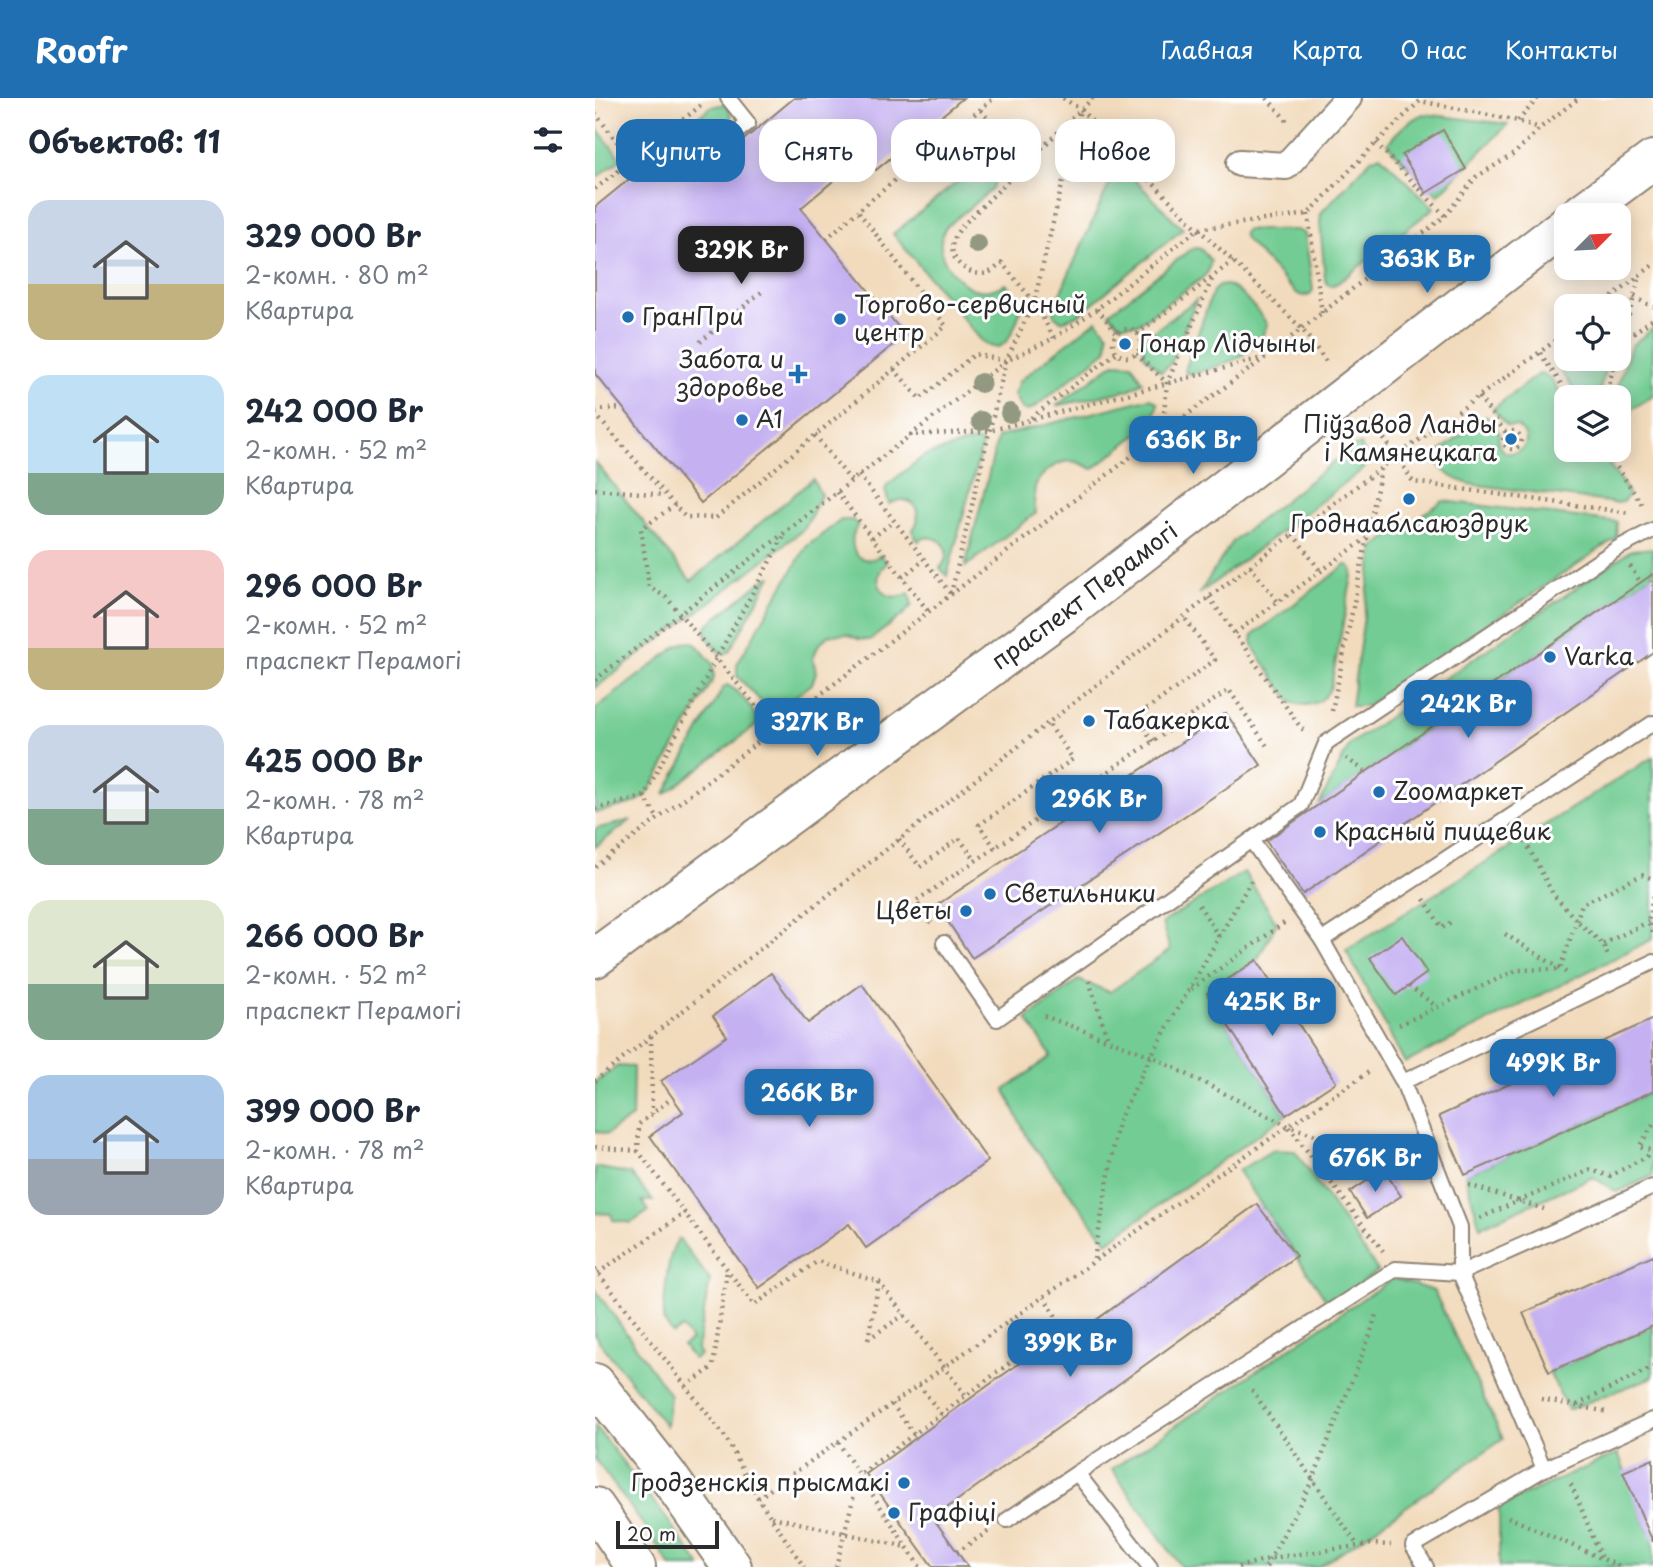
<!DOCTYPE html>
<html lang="ru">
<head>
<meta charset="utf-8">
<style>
  body { margin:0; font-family:"Playpen Sans",sans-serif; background:#f6f6f7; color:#1f2937; height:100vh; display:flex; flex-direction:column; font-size:26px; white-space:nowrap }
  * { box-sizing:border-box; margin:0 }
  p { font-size:23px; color:#747a83 }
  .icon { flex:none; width:38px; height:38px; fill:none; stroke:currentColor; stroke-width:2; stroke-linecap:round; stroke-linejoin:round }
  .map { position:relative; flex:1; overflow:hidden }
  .details { display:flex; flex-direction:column; background:#fff; width:595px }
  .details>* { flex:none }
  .guide { position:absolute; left:21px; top:21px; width:665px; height:63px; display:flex; gap:14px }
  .needle { width:46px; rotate:66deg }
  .controls { position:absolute; left:959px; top:105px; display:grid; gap:14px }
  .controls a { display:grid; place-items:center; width:77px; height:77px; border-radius:14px; background:#fff; box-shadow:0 4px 18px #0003; font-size:35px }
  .scale { position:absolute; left:21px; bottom:18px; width:103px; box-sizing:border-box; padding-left:7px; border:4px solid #2b2b2b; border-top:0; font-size:19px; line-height:24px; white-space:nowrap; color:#2b2b2b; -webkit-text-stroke:5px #fff; paint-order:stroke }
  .price { position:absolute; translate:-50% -60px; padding:0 16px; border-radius:14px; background:#1f6fb2; color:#fff; font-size:23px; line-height:46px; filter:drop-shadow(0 2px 4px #0008) }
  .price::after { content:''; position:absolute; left:50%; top:42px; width:21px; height:16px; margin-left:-10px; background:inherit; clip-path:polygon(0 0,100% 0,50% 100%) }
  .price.current { background:#222; color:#fff }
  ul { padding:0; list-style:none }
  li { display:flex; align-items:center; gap:21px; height:175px; padding:0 28px }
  li span { display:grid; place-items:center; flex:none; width:196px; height:140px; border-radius:21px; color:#555 }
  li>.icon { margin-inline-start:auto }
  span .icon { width:84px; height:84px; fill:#fffc; stroke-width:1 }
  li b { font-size:30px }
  h2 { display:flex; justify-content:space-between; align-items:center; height:84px; padding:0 28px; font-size:30px }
  .chip { padding:0 24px; border-radius:21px; background:#fff; box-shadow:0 4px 18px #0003; font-size:24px; line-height:63px }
  .chip.current { background:#1f6fb2; color:#fff }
  header { display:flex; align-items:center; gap:42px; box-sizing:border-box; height:98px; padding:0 35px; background:#1f6fb2; color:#fff }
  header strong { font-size:33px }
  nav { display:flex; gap:38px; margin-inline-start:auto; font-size:24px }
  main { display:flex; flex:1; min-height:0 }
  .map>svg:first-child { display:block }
  .green { fill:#72cc93; stroke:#4e7c5f; stroke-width:2 }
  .building { fill:#c5b1f2 }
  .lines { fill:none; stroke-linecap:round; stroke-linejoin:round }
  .lane-casing { stroke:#8e8374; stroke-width:18 }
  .street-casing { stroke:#8e8374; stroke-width:30 }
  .secondary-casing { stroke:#8e8374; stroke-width:42 }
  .primary-casing { stroke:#8e8374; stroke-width:42 }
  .path { stroke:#8e8374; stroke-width:4.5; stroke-dasharray:2 5; stroke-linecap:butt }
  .lane { stroke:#fff; stroke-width:14 }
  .street { stroke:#fff; stroke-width:26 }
  .secondary { stroke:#fff; stroke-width:38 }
  .primary { stroke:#fff; stroke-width:38 }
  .tree { fill:#929980 }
  .poi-dot { fill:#1f6fb2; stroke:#fff; stroke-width:2.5 }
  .labels { text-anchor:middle; stroke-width:6; stroke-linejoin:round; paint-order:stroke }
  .poi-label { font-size:24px; fill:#2b2b2b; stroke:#fff; text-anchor:start }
  .street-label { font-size:24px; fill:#2b2b2b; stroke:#fff }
</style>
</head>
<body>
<header>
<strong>Roofr</strong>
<nav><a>Главная</a><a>Карта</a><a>О нас</a><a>Контакты</a></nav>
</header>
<main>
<section class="details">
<h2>Объектов: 11<svg class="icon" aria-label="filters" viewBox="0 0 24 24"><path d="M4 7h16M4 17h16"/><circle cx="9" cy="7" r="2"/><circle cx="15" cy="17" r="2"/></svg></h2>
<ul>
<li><span style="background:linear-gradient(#c9d6e8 60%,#c2b280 0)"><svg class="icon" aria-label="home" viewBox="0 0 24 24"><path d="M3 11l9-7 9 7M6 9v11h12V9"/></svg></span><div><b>329 000 Br</b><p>2-комн. · 80 m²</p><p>Квартира</p></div></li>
<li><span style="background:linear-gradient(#bfe0f5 70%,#7fa58c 0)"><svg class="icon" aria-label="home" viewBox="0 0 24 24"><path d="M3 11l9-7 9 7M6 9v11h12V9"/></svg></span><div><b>242 000 Br</b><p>2-комн. · 52 m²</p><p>Квартира</p></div></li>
<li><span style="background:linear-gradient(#f6c9c9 70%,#c2b280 0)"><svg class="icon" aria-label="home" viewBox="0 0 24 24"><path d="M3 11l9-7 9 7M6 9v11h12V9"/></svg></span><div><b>296 000 Br</b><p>2-комн. · 52 m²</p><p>праспект Перамогі</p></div></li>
<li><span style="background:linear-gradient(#c9d6e8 60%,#7fa58c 0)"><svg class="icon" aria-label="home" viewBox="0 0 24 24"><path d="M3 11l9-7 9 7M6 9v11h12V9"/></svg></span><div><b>425 000 Br</b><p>2-комн. · 78 m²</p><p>Квартира</p></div></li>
<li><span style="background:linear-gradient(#dfe7d0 60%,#7fa58c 0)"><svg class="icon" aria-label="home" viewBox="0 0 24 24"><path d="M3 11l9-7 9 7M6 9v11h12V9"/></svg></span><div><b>266 000 Br</b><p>2-комн. · 52 m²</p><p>праспект Перамогі</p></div></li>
<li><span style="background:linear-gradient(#a9c7e8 60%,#9aa5b1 0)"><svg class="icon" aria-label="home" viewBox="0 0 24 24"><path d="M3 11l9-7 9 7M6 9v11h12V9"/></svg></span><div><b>399 000 Br</b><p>2-комн. · 78 m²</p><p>Квартира</p></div></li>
</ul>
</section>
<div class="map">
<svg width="1058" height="1469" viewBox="0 0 1058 1469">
  <rect width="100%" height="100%" fill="#fff"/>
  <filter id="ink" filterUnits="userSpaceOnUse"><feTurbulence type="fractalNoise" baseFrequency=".0143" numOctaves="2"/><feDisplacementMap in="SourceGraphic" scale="14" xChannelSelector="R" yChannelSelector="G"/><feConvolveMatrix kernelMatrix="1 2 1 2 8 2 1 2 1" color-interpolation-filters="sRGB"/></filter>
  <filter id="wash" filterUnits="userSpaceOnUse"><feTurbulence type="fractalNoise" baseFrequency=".00686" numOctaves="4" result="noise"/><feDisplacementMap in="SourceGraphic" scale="28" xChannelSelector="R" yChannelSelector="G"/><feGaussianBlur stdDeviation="1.57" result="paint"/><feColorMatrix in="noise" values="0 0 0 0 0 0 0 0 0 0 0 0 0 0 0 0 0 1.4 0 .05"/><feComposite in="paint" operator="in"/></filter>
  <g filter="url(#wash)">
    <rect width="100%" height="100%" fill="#f2dbbd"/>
    <g class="green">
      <path d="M131 6C132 9 135 13 136 17 141 35 108 55 96 65L75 41 116 9Z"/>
      <path d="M828 16 913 26 843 97 799 54 793 45C803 32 813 23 828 16Z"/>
      <path d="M0 28 26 61 0 81Z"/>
      <path d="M785 57 839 110 743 185 736 188 731 185 730 180 725 125 726 115 776 61Z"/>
      <path d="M393 59C400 71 403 80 396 92L351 129C339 149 349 168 365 182 371 188 376 191 384 192 394 194 402 190 411 186L428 206C421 224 412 266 386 242L298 136Z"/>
      <path d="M529 75 535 77 588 131 483 217 466 223 460 218 458 211 516 82 522 76Z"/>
      <path d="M651 132H702L710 136 718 192 715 197C709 199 705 198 700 194L650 141 648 135Z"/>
      <path d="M601 150 606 151 616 163 613 174 606 181 543 226H525L514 215 596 151Z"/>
      <path d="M631 187C644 190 666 215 672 227 660 261 626 267 596 276L591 275 590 272 618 193 624 188Z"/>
      <path d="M601 202 578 261 574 267 566 274 548 256 550 240Z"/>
      <path d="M502 222 513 236 512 252 440 309 432 313 426 310 419 297 424 283Z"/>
      <path d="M1058 230V298L1024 319V299H1019L1036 248Z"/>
      <path d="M971 255V261H1013L1003 299H984L964 270 965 261Z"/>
      <path d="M519 265 537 266 548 284 533 292 461 308Z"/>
      <path d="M947 275 956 281 971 304V352H1004L1032 392 1033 397 1028 404 1021 405 875 386C861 382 840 372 842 356L891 318 904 335C897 372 952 351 922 328H912L898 311 942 277Z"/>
      <path d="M556 300 563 305 557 325 498 371C493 369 488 366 482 364 473 362 463 365 456 370 438 382 437 395 441 415L370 469 403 339Z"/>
      <path d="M383 343 387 347 352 478 345 470C353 461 353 455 348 445 340 439 332 437 323 443L317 433C327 423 324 401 306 402 302 402 297 405 294 406L290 392 292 387 329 358 375 344Z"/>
      <path d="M765 347C771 356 774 364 767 372L604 496 637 444 759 348Z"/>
      <path d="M0 364 96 483 218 381 226 397 210 430 114 505 0 590Z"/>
      <path d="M848 403 1022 424 1021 440 772 608H756L779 449Z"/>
      <path d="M246 422H257L263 427C249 446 263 472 286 457L292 465C272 481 290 509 314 495L317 507 309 516 275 542 263 541 252 536 234 537 224 546 218 560 221 574 217 586 182 612 175 613 142 578V566L211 449Z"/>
      <path d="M1058 450V476L724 707 755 646 1036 452Z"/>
      <path d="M751 467 755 468 758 473 736 588C730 605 712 611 696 604L660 552 657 543 658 537Z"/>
      <path d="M176 478 134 554 128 556 124 554 111 538V528L172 479Z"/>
      <path d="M96 544 102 547 118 566 119 580 52 697 39 705 0 715V611L81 549 88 545Z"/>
      <path d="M132 587C144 592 161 614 163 626L69 697 128 590Z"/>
      <path d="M1058 659V841L810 965 751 852Z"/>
      <path d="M36 722 0 749V731Z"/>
      <path d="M649 774 682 825 662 862 612 895 691 1017 512 1144 433 1041 410 992 456 958 432 921 483 882 515 894 575 852 567 825Z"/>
      <path d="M23 968 38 969 37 1019 12 1036 0 1033V984Z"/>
      <path d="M1058 993V1078L1022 1094 998 1079 885 1129 870 1077Z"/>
      <path d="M678 1052 700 1053 783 1173 735 1207 643 1073Z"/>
      <path d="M0 1069 36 1076 58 1103H47L54 1113 36 1125 18 1122 16 1116 0 1115Z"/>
      <path d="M84 1141 115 1182 102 1251 105 1257 98 1261 88 1248 96 1242 87 1230 78 1236 68 1222C70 1204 71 1152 84 1141Z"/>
      <path d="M798 1180 839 1193 908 1341 764 1442 723 1469H586L517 1371Z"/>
      <path d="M0 1191 75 1297 71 1328 0 1238Z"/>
      <path d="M1058 1228V1279L973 1312 954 1274Z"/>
      <path d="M0 1328 71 1420 106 1469H76L53 1433 0 1361Z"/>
      <path d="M1023 1355 1054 1435 1058 1434V1469H904V1408Z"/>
    </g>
    <g id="blocks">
      <g class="building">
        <path d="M199 0H368L281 72 269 57 206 110 310 237 106 405 0 276V109L76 47 103 80Z"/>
        <path d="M848 32 871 71 831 95 807 57Z"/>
        <path d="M1058 476V554L708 796 671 743Z"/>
        <path d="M631 615 666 667 377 860 342 807Z"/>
        <path d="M807 838 832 875 801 897 775 860Z"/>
        <path d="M662 862 741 984 691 1017 612 895Z"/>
        <path d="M176 875 213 925 267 886 393 1063 271 1150 254 1126 164 1190 55 1038 88 1014 66 983 132 938 118 918Z"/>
        <path d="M1058 921V993L870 1077 844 1018Z"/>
        <path d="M789 1072 806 1098 772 1120 755 1094Z"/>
        <path d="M662 1106 701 1158 338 1420 373 1469H338L271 1376 484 1222 490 1230Z"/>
        <path d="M1058 1157V1228L954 1274 928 1215Z"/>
        <path d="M1058 1361V1444L1028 1374Z"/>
      </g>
    </g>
  </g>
  <g filter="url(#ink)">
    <use href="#blocks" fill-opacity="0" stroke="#8e8374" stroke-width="2"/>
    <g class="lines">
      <defs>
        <g id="lane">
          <path d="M107 62 153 25 133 0"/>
          <path d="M1058 625 727 842 808 984 1058 864"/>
          <path d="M656 742 727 842"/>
          <path d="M349 845 402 921 706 707 731 645 1023 450 1058 432"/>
          <path d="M808 984 865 1129V1175L949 1371 1058 1322"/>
          <path d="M482 1375 555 1469"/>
          <path d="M412 1422 482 1375 801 1171 865 1175 1058 1089"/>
          <path d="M831 1469 818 1448 949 1371"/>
        </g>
        <path id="street" d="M645 65 691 68 753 0"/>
        <g id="secondary">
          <path d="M984 117 1058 62"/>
          <path id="s1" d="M0 860 479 508 971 127"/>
        </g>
        <g id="primary">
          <path d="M0 1285 73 1378 137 1469"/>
          <path d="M0 1409 41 1469"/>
        </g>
      </defs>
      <use href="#lane" class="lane-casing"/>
      <use href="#street" class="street-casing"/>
      <use href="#secondary" class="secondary-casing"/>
      <use href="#primary" class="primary-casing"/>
      <g class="path">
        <path d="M468 0 485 11 603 131 638 163 707 231 733 266"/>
        <path d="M672 0 692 23"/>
        <path d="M386 12 429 67"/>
        <path d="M0 15 37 63"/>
        <path d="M923 23 943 0"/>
        <path d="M781 45 850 118"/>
        <path d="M0 91 109 5"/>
        <path d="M713 116 727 215"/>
        <path d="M231 141 263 113"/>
        <path d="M1039 199 1058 209"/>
        <path d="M1006 208 1058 167"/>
        <path d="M502 211 522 235"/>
        <circle cx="532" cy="245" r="14"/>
        <path d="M542 236 638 163"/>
        <path d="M459 240 439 204 407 165C403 168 398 173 393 175 379 179 361 168 358 155 355 145 361 137 366 129L498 0"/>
        <path d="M1027 243 1058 221"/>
        <path d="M105 244 169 192"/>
        <path d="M1024 251 1045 178"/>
        <path d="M945 255 975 299"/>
        <path d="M541 256 572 285"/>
        <path d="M299 271 325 301 380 256 410 263"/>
        <path d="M884 299 911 335"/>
        <path d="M1010 299 1021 261"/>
        <path d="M0 312 27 310"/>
        <path d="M0 316 90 419 121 420 351 228 263 113 399 0"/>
        <path d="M436 320 521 255"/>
        <path d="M776 324 802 358 818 384 1035 415"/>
        <circle cx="917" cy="342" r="9"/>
        <path d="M567 335 572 285 618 179"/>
        <path d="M220 337 256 383"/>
        <path d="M314 337 394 333 667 260"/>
        <path d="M1010 352 1049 409"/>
        <path d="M264 377 355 495"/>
        <path d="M0 391 69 397"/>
        <path d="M242 394 333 513"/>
        <path d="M80 407 46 431 54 489 71 499 180 631"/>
        <path d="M698 436 726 474"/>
        <path d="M277 440 299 423"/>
        <path d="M655 468 683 504"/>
        <path d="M1035 468 1046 485"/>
        <path d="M307 479 329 462"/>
        <path d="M356 496 411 263 439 204 485 12"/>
        <path d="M614 499 706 630 712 634"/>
        <path d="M640 535 772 440"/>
        <path d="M0 582 411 263 459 240 502 211 603 131 713 116 781 45 825 3 923 23 945 30"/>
        <path d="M737 613 786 371"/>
        <path d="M558 643 541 619 620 562 589 519"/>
        <path d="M751 660 771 674"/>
        <path d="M49 698 63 721"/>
        <path d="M0 711 49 698 122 559 190 436"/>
        <path d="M927 737 958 796 982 823 1008 846 1014 860"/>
        <path d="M304 741 325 769 364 740 381 763"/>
        <path d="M400 750 384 727 478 661 453 625"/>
        <path d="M0 769 567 335 671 259 850 118 881 79 919 56 945 30 984 0"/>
        <path d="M1058 799 1053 824 1058 835"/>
        <path d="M829 801 847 830 859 822"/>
        <path d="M604 807 624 839"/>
        <path d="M336 825 321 803 634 592 672 648"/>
        <path d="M910 836 975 877"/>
        <path d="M1008 846 1053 824"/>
        <path d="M494 883 513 941"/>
        <path d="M814 888 842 909"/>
        <path d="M596 891 689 825"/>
        <path d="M449 918 556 958 693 1028 816 1068"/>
        <path d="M804 927 922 872 965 871 987 806 1047 777 1058 781"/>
        <path d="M56 938 57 1016"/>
        <path d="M0 983 223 805 614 499 802 358 971 235"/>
        <path d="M73 1003 44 1026 43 1053 159 1207 223 1163 284 1184 371 1298"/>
        <path d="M1058 1027 1044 1049 1058 1053"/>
        <path d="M694 1029 788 1153"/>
        <path d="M0 1049 43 1053"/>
        <path d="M874 1087 949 1111"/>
        <path d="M885 1120 995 1072 1015 1078 1058 1055"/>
        <path d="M499 1161 523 1024 556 958 656 783"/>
        <path d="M0 1171 131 1340 163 1400 209 1469"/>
        <path d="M3 1175 90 1115"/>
        <path d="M273 1241 284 1184"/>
        <path d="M273 1241 309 1217"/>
        <path d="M324 1287 346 1316"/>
        <path d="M91 1288 118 1269 132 1172"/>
        <path d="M657 1292 763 1448"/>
        <path d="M946 1301 1013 1314"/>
        <path d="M297 1306 319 1336"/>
        <path d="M982 1307 1058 1269"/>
        <path d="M243 1344 325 1469"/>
        <path d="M976 1386 1007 1461"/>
        <path d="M163 1400C367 1258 567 1112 774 974"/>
        <path d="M177 1419 311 1449"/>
        <path d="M913 1419 1026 1469"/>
        <path d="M362 1454 394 1433"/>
        <path d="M241 1469 264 1377 466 1227 449 1199"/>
        <path d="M643 1469 677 1460 776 1446 796 1447"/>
        <path d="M671 1469 718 1381 775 1237 782 1213"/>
      </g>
      <use href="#lane" class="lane"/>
      <use href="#street" class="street"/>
      <use href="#secondary" class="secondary"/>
      <use href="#primary" class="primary"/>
    </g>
    <g class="tree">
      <circle cx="382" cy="146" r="10"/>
      <circle cx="386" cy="285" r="10"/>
      <circle cx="415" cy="315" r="10"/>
      <circle cx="386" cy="323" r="10"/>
    </g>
  </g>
  <g class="poi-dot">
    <circle cx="33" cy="219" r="7"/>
    <circle cx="245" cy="221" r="7"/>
    <circle cx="530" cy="246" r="7"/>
    <path d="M199.5 265.5h7v7h7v7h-7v7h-7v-7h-7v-7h7z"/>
    <circle cx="147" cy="322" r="7"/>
    <circle cx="916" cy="341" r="7"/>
    <circle cx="814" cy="401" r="7"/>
    <circle cx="955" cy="559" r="7"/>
    <circle cx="494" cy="623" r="7"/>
    <circle cx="784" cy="694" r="7"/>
    <circle cx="725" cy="734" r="7"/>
    <circle cx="395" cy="796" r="7"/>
    <circle cx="371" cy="813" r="7"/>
    <circle cx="309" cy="1385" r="7"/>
    <circle cx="299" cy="1415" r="7"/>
  </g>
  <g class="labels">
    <g class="poi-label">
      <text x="259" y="215">Торгово-сервисный<tspan x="259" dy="28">центр</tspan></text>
      <text x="47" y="227">ГранПри</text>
      <text x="544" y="254">Гонар Лідчыны</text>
      <text x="189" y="270" text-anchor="end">Забота и<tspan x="189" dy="28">здоровье</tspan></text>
      <text x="161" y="330">A1</text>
      <text x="902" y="335" text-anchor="end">Піўзавод Ланды<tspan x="902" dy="28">і Камянецкага</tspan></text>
      <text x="814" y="434" text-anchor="middle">Гроднааблсаюздрук</text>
      <text x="969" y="567">Varka</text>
      <text x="508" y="631">Табакерка</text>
      <text x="798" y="702">Zooмаркет</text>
      <text x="739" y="742">Красный пищевик</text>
      <text x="409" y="804">Светильники</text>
      <text x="357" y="821" text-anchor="end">Цветы</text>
      <text x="295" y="1393" text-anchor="end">Гродзенскія прысмакі</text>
      <text x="313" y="1423">Графіці</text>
    </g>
    <g class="street-label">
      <text dy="8" stroke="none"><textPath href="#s1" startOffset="609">праспект Перамогі</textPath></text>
    </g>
  </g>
</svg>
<div class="controls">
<a><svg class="needle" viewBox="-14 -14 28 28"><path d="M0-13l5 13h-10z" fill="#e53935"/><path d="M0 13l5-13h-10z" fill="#747a83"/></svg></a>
<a><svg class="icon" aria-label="locate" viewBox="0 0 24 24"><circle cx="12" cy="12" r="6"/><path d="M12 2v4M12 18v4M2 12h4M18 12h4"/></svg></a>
<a><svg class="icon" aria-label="layers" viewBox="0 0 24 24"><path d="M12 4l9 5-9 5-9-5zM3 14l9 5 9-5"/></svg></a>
</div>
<div class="scale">20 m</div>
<b class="price current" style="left:146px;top:188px">329K Br</b>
<b class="price" style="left:832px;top:197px">363K Br</b>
<b class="price" style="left:598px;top:378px">636K Br</b>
<b class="price" style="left:873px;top:642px">242K Br</b>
<b class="price" style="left:222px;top:660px">327K Br</b>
<b class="price" style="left:504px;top:737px">296K Br</b>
<b class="price" style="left:677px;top:940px">425K Br</b>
<b class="price" style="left:958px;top:1001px">499K Br</b>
<b class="price" style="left:214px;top:1031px">266K Br</b>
<b class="price" style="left:780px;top:1096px">676K Br</b>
<b class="price" style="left:475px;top:1281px">399K Br</b>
<div class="guide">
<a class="chip current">Купить</a>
<a class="chip">Снять</a>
<a class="chip">Фильтры</a>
<a class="chip">Новое</a>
</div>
</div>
</main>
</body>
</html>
